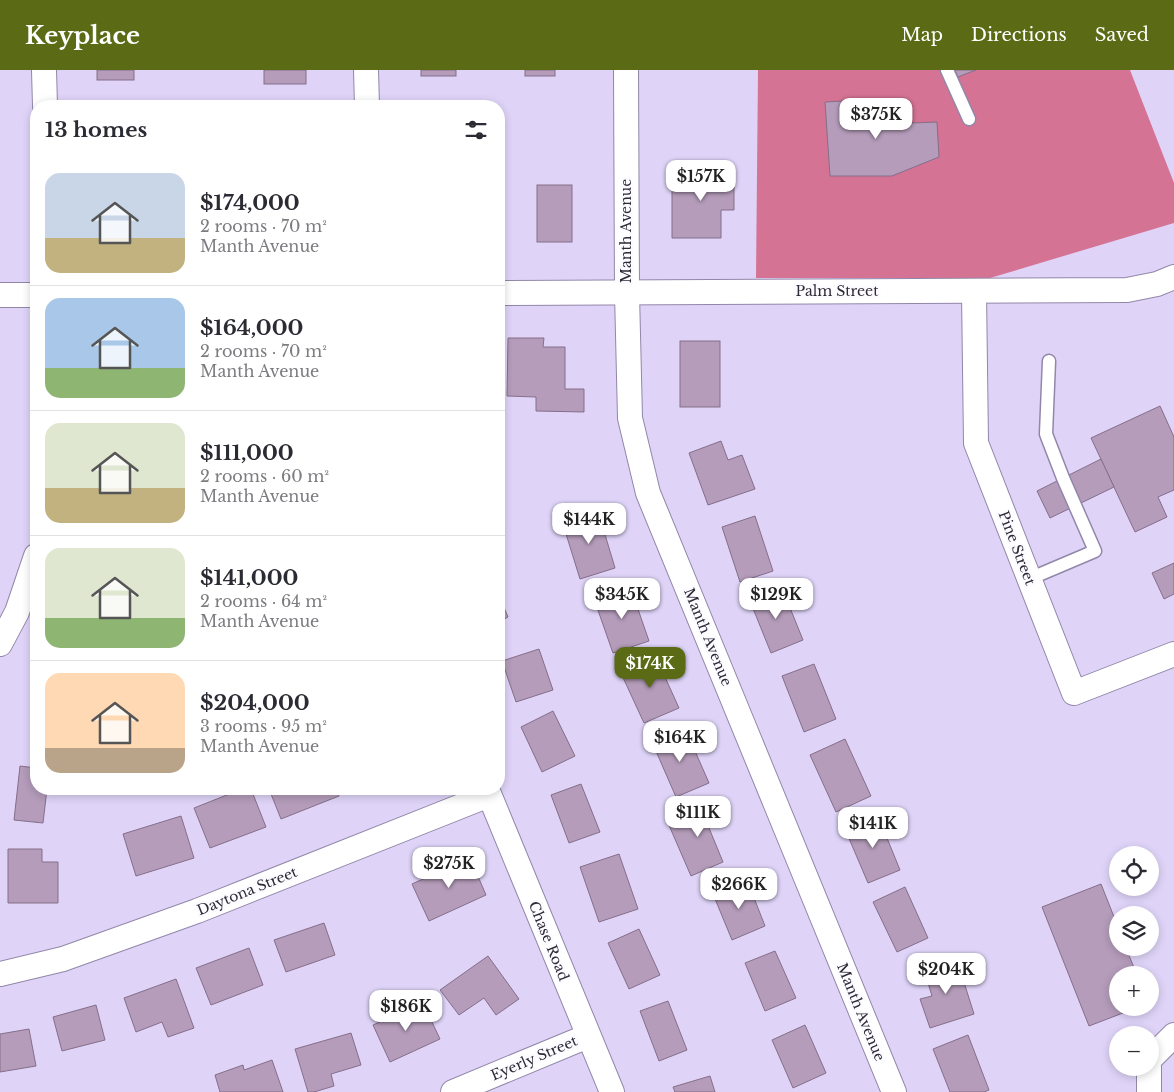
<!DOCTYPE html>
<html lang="en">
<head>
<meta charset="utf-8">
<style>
  body { margin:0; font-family:"Libre Baskerville",serif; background:#f2f2f3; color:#2b2b33; height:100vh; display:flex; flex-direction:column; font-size:19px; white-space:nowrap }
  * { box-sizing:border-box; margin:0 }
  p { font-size:16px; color:#7c7c81 }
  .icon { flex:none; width:28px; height:28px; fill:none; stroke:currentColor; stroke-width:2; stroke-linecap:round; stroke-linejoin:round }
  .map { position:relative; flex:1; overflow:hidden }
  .sheet { position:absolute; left:30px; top:30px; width:475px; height:695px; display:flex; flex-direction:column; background:#fff; border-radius:20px; box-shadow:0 2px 8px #0003 }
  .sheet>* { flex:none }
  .tools { position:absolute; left:1109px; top:776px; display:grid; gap:10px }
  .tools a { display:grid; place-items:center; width:50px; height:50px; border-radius:50%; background:#fff; box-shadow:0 2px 8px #0003; font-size:25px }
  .price { position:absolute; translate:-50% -42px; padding:0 11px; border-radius:10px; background:#fff; color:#222; font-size:16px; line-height:32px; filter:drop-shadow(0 1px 2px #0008) }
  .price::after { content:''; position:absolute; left:50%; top:30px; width:15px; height:11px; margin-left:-8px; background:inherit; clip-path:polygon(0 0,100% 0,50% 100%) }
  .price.selected { background:#5b6b15; color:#fff }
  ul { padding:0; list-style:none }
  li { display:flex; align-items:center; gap:15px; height:125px; padding:0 15px }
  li+li { border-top:1px solid #e1e1e2 }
  li span { display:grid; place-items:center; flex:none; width:140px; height:100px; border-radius:15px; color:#555 }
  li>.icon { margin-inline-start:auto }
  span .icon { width:60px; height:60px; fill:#fffc; stroke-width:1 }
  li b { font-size:21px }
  h2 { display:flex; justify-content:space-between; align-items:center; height:60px; padding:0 15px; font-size:21px }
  header { display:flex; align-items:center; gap:30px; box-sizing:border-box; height:70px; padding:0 25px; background:#5b6b15; color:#fff }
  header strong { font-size:24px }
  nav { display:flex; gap:28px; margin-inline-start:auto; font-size:18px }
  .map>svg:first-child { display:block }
  .forest { fill:#d47393 }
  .building { fill:#b49cba; stroke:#856e8a }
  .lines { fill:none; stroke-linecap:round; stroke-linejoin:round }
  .service-casing { stroke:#9287a9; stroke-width:15 }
  .minor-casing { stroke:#9287a9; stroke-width:26 }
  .service { stroke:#fff; stroke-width:12 }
  .minor { stroke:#fff; stroke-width:24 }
  .labels { text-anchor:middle; stroke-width:5; stroke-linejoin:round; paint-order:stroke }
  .street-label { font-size:14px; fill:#2e2a37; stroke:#fcfbff }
</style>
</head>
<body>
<header>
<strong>Keyplace</strong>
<nav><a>Map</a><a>Directions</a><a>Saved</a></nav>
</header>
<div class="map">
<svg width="1174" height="1022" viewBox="0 0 1174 1022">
  <rect width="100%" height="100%" fill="#dfd4f8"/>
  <path class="forest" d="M758 0H1130L1174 113V153L990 208H756Z"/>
  <g class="building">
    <rect x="97" y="0" width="37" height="10"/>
    <rect x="264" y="0" width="42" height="14"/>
    <rect x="421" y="0" width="35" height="6"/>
    <rect x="525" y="0" width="30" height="6"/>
    <path d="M955 0H976L958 7Z"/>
    <path d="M881 29 882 44 910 42 911 53 937 52 939 87 892 106H830L825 32Z"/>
    <rect x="238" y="34" width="73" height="2"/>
    <path d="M672 100H734V140H721V168H672Z"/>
    <rect x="537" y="115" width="35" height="57"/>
    <path d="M508 268H544L543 277H565V319H584V342L536 341V327L507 326Z"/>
    <rect x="680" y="271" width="40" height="66"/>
    <path d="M1160 336 1174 367V420L1158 427 1167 447 1135 462 1091 368Z"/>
    <path d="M721 371 728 390 742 385 755 419 708 435 689 383Z"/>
    <path d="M1101 389 1114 417 1050 448 1037 421Z"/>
    <path d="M598 441 615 498 580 509 562 451Z"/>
    <path d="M755 446 773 501 740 512 722 457Z"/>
    <path d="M1174 493V524L1164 529 1152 503Z"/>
    <path d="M630 516 649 571 613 583 594 529Z"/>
    <path d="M782 518 803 570 771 583 750 531Z"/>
    <path d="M499 526 508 547 499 552Z"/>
    <path d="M539 579 553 620 516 632 502 591Z"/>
    <path d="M655 585 679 638 644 653 620 601Z"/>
    <path d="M814 594 836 649 804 662 782 606Z"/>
    <rect x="33" y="619" width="3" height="40"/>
    <path d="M553 641 575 686 542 702 521 657Z"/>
    <path d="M685 658 709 713 676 727 652 672Z"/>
    <path d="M845 669 871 726 836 742 810 685Z"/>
    <path d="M20 696 36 698V719H47L43 753 14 750Z"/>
    <path d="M581 714 600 762 569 773 551 725Z"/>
    <path d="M242 719H251L266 757 210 778 194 738Z"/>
    <path d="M269 719H337L339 726 281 749Z"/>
    <path d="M716 732 725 752 709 758 723 792 691 806 668 753Z"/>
    <path d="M181 746 194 788 136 806 123 764Z"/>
    <path d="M878 746 900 800 868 813 845 759Z"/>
    <path d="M8 779H42V792H58V833H8Z"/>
    <path d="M619 784 638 839 599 852 580 797Z"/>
    <path d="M470 788 486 825 429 851 412 814Z"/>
    <path d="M747 810 765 856 732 870 713 824Z"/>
    <path d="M1101 814 1118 857V878H1126L1137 905H1118V938H1136L1089 956 1042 837Z"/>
    <path d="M905 817 928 868 897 882 873 832Z"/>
    <path d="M324 853 335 885 286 902 274 870Z"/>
    <path d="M639 859 660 905 629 919 608 873Z"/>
    <path d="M249 878 263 915 211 935 196 898Z"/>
    <path d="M775 881 796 928 765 941 745 893Z"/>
    <path d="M488 886 519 929 496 945 484 928 459 945 440 920Z"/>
    <path d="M957 890 974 944 930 958 920 929 932 926 924 900Z"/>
    <path d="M176 909 194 958 168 967 162 952 136 962 124 928Z"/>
    <path d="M668 931 687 980 659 991 640 941Z"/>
    <path d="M423 933 440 969 390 992 373 955Z"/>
    <path d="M96 935 105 970 62 981 53 947Z"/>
    <path d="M805 955 826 1003 793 1018 772 970Z"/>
    <path d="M29 959 36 996 0 1002V964Z"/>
    <path d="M351 963 361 995 331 1004 334 1016 314 1022H308L295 979Z"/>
    <path d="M968 965 989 1020 984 1022H950L933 979Z"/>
    <path d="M272 990 283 1022H220L215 1005 243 995 244 1000Z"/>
    <path d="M710 1006 715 1022H675L673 1017Z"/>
  </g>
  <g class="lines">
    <defs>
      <g id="service">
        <path d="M947 0 969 49"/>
        <path d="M1029 509 1095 481 1063 408 1046 364 1049 291"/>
      </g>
      <g id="minor">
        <path d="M44 0 45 36"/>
        <path d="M366 0 367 36"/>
        <path d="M626 0 627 223 630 348 648 423 894 1022"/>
        <path d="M974 222 976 373 1074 623 1174 584"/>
        <path d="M499 223 1127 220 1157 214 1174 207"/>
        <path d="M0 225H36"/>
        <path d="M0 574 17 542 36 486"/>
        <path d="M487 719 612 1022"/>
        <path d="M0 904 63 889 197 841 489 725"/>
        <path d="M1150 989 1174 965"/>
        <path d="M1149 998V1022"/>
        <path d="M453 1022 588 966"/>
      </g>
    </defs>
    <use href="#service" class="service-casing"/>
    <use href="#minor" class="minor-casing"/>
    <use href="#service" class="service"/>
    <use href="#minor" class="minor"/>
  </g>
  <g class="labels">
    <g class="street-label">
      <text transform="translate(626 161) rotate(-90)" y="5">Manth Avenue</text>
      <text x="837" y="226">Palm Street</text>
      <text transform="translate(1017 478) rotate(69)" y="5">Pine Street</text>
      <text transform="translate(708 567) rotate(68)" y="5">Manth Avenue</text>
      <text transform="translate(247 821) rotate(-22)" y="5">Daytona Street</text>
      <text transform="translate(549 871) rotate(68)" y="5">Chase Road</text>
      <text transform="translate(861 942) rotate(68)" y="5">Manth Avenue</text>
      <text transform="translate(534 988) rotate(-23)" y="5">Eyerly Street</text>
    </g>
  </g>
</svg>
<div class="tools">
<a><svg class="icon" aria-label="locate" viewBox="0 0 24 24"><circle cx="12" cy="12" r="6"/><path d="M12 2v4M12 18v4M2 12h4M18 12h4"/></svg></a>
<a><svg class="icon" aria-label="layers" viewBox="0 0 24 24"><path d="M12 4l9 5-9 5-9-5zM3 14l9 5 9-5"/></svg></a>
<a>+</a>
<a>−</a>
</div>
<b class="price" style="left:876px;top:70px">$375K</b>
<b class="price" style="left:701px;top:132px">$157K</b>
<b class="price" style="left:589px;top:475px">$144K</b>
<b class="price" style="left:622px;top:550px">$345K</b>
<b class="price" style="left:776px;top:550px">$129K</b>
<b class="price selected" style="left:650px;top:619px">$174K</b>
<b class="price" style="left:680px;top:693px">$164K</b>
<b class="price" style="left:698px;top:768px">$111K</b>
<b class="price" style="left:873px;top:779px">$141K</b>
<b class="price" style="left:449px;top:819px">$275K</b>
<b class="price" style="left:739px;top:840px">$266K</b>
<b class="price" style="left:946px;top:925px">$204K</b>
<b class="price" style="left:406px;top:962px">$186K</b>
<section class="sheet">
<h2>13 homes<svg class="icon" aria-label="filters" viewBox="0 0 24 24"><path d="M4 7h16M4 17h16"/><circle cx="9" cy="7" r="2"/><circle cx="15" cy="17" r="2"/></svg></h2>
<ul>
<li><span style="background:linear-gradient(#c9d6e8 65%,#c2b280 0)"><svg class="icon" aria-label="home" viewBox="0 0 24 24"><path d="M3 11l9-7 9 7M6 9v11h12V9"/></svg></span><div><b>$174,000</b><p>2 rooms · 70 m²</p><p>Manth Avenue</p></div></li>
<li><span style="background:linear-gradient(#a9c7e8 70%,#8fb573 0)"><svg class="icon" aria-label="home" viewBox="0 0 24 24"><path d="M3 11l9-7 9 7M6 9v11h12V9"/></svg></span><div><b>$164,000</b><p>2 rooms · 70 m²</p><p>Manth Avenue</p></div></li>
<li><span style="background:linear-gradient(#dfe7d0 65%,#c2b280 0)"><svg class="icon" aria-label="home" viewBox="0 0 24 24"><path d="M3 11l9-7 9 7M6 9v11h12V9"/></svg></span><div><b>$111,000</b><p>2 rooms · 60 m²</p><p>Manth Avenue</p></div></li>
<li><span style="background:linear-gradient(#dfe7d0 70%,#8fb573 0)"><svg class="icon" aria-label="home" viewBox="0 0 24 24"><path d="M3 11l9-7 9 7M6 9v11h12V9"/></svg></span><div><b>$141,000</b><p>2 rooms · 64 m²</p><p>Manth Avenue</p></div></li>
<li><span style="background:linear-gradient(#ffd9b3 75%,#b9a48a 0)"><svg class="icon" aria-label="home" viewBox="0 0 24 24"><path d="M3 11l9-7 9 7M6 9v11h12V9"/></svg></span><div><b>$204,000</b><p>3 rooms · 95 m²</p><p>Manth Avenue</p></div></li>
</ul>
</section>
</div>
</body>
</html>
